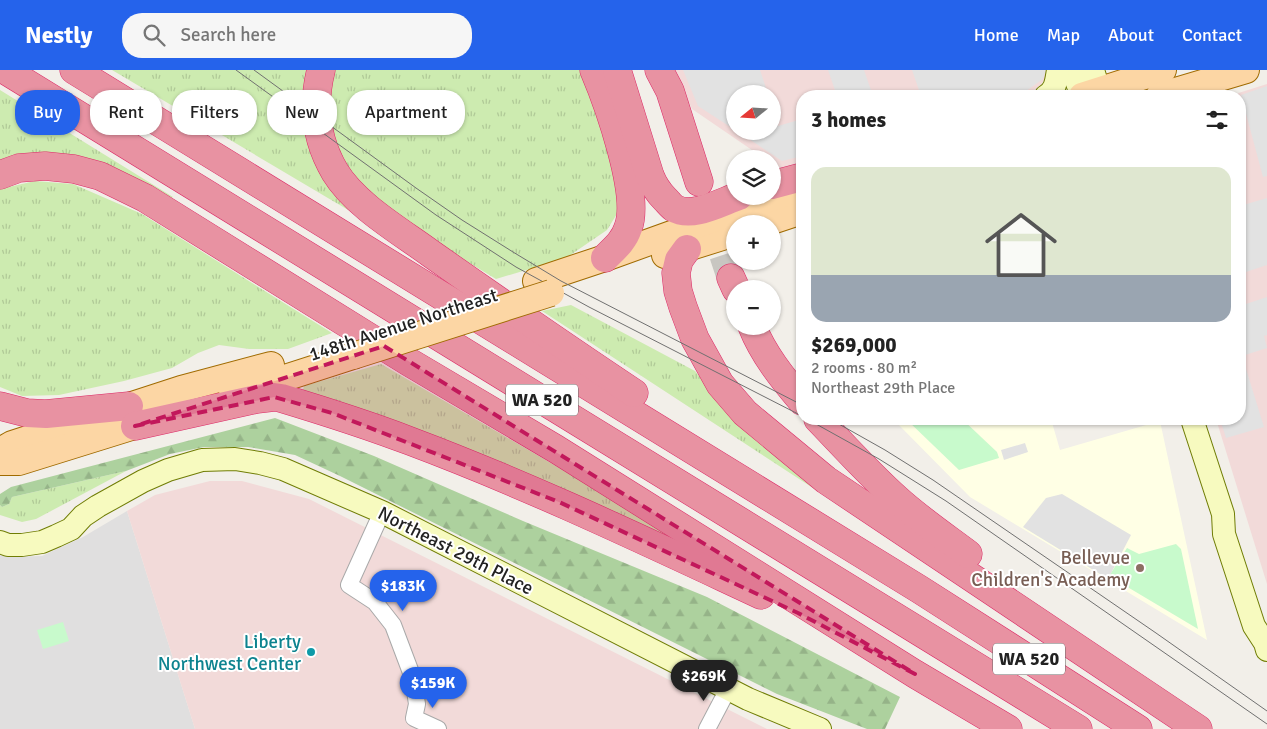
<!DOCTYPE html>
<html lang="en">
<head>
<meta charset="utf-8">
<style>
  body { margin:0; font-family:Signika,sans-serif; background:#f6f6f6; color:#222; height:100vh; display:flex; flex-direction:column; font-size:19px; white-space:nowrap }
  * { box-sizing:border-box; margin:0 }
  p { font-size:16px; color:#767676 }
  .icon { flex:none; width:28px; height:28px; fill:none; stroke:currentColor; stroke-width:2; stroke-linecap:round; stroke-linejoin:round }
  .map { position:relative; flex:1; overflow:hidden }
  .side { position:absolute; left:796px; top:20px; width:450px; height:335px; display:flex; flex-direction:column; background:#fff; border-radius:20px; box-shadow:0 1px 4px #0004 }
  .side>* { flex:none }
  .banner { position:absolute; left:15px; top:20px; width:475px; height:45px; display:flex; gap:10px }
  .needle { width:32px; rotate:252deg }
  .tools { position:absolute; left:726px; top:15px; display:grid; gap:10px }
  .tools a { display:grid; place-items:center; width:55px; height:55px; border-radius:50%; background:#fff; box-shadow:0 1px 4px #0004; font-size:25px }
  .price { position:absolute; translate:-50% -42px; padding:0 11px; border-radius:18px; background:#2563eb; color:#fff; font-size:16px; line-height:32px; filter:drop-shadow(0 1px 2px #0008) }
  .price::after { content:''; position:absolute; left:50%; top:30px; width:15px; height:11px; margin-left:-8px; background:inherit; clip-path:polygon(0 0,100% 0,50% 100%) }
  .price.current { background:#222; color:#fff }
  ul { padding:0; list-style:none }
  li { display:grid; align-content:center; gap:10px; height:265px; padding:0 15px }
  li+li { border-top:1px solid #e0e0e0 }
  li span { display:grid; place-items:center; height:155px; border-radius:15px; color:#555 }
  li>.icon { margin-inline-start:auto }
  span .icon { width:90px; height:90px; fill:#fffc; stroke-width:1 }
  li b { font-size:21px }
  h2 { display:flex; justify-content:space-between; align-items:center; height:60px; padding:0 15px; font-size:21px }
  .pill { padding:0 18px; border-radius:20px; background:#fff; box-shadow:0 1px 4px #0004; font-size:18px; line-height:45px }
  .pill.current { background:#2563eb; color:#fff }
  header { display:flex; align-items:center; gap:30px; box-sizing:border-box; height:70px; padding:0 25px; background:#2563eb; color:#fff }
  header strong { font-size:24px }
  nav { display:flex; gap:28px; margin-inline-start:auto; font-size:18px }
  .search { width:350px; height:45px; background:#f6f6f6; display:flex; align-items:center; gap:12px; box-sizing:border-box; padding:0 18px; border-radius:20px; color:#767676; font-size:19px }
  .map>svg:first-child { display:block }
  .residential { fill:#e0dfdf }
  .commercial { fill:#f2dad9; fill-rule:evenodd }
  .education { fill:#ffffe5 }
  .grass { fill:url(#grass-tufts) }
  .forest { fill:url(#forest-firs) }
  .park { fill:#c8facc }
  .parking { fill:#e2e2e2 }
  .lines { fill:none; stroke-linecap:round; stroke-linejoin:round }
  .highway-tunnel { stroke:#c8c6c1; stroke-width:28; stroke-dasharray:28 14; stroke-linecap:butt }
  .street-casing { stroke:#a9a9a9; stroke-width:18 }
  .secondary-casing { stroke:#707d05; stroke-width:24 }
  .primary-casing { stroke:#a06b00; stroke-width:28 }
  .highway-casing { stroke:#dc2a67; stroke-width:29 }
  .street { stroke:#fff; stroke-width:16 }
  .secondary { stroke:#f7fabf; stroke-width:22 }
  .primary { stroke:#fcd6a4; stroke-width:26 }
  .highway { stroke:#e892a2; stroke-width:28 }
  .tram { stroke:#707070; stroke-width:1 }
  .primary-bridge-casing { stroke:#a06b00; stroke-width:28; stroke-linecap:butt }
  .primary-bridge { stroke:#fcd6a4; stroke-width:26 }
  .marked { fill:#c2185b; fill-opacity:0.2; stroke:#c2185b; stroke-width:4; stroke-dasharray:10 6; stroke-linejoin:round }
  .education-dot { fill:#8d6e63; stroke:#fff; stroke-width:2 }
  .culture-dot { fill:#0f9aa8; stroke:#fff; stroke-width:2 }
  .labels { text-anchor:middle; stroke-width:4; stroke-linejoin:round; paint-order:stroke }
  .shield { fill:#fff; stroke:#646464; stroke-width:1 }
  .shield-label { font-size:18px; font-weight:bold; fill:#222 }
  .street-label { font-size:19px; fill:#222; stroke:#fff }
  .education-label { font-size:19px; fill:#785e54; stroke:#fff; text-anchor:end }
  .culture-label { font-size:19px; fill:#0d838f; stroke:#fff; text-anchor:end }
</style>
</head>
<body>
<header>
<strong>Nestly</strong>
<div class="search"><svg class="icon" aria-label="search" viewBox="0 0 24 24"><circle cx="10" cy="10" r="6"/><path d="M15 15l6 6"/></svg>Search here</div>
<nav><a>Home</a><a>Map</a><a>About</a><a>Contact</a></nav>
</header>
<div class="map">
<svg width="1267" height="659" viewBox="0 0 1267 659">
  <defs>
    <pattern id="grass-tufts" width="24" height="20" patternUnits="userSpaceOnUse" patternTransform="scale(1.25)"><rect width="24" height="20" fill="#cdebb0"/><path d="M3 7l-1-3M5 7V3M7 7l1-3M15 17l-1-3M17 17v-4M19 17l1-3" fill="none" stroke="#b0c997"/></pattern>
    <pattern id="forest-firs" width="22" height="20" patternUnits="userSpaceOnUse" patternTransform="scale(1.25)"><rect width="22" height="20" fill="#add19e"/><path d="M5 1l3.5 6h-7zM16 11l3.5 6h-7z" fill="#95b388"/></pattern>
  </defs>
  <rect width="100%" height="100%" fill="#f2efe9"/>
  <path class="residential" d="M127 441 195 659H0V485L5 487 42 486 83 467Z"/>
  <g class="commercial">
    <path d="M673 0H1048V4L1039 18 1021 26H802V94L782 100 773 94 772 89H765L692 39ZM735 24H772V61H735Z"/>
    <path d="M1267 14V514L1216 349H1240V26H1229Z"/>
    <path d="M210 411H242L309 429 767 659H195L127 441 155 425Z"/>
  </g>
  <path class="education" d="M893 349H1051L1060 380 1160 351 1207 570 970 427Z"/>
  <g class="grass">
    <path d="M112 0H310L360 147Z"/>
    <path d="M333 0H582L603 54 620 139 607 160 566 188 496 209 405 154 356 112 338 86 327 56Z"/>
    <path d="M0 20 173 127 169 129 11 86 0 90Z"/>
    <path d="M35 111 73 114 142 144 332 263 288 279H249L219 275 198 283 172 298 124 311 59 325 22 326 0 317V119Z"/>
    <path d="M571 235 695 301 734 349 1145 635 542 241Z"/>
    <path d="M381 294 755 512 495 392 303 320 304 316Z"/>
    <path d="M126 401 36 449 22 452 0 445V435L2 437 9 434 12 427Z"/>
  </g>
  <path class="forest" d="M275 348 374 386 523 451 707 527 900 627 885 659H867L777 624 340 406 295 385 248 377H204L170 384 126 401 12 427 9 434 2 437 0 435V424L11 417Z"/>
  <g class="park">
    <path d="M906 349H962L997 382 999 388 959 400Z"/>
    <path d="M1176 474 1181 479 1198 559 1109 506 1127 478 1139 484Z"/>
    <path d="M63 552 69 571 43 579 37 560Z"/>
  </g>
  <g class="parking">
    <path d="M683 0H760L768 24H735V60L698 36Z"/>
    <path d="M828 0H864L873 26H837Z"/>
    <path d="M912 0H1046L1043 9 1026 21 1007 26H911L920 23Z"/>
    <path d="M1267 16V106L1263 107 1241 25Z"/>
    <path d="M773 39 778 56 802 49V86L782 91 737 61H772Z"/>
    <path d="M1267 128V195L1240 204V136Z"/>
    <path d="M1267 227V265L1264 266 1267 278 1242 286 1264 357 1226 368 1220 349H1240V236Z"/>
    <path d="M1025 373 1028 382 1004 390 1001 380Z"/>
    <path d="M1062 424 1131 465 1108 509 1023 457 1046 428Z"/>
  </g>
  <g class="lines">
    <path class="highway-tunnel" d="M710 145 731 208"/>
    <defs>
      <g id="street">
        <path d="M382 442 349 515 375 532 393 555 413 608 417 634 414 648 438 659"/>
        <path d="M707 659 728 619"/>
      </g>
      <g id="secondary">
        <path d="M1072 0 1082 26"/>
        <path d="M1093 0 1101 26"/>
        <path d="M1046 26C1056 20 1056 11 1058 0"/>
        <path d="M1192 349 1223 444 1224 464 1254 556 1265 573 1267 580"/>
        <path d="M0 472 8 475H22L42 472 56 466 71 459 83 446 98 436 143 411 168 400 202 390 235 389 260 393 283 399 382 442 748 629 820 659"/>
      </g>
      <g id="primary">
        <path d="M1082 26 1163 0"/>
        <path d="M1159 26 1246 0"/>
        <path d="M763 154 802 141"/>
        <path d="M665 185 735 163"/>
        <path d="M536 211 605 188 802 117"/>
        <path d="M232 325 353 286"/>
        <path d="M0 381 12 374 181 319 271 295"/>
        <path d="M0 392H19L157 349"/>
      </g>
      <g id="highway">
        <path d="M5 0 1078 659"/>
        <path d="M74 0 919 519 1138 659"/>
        <path d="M321 0C312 36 316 70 335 102 355 135 400 161 430 183 497 230 565 277 634 323"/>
        <path d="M594 0C608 33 641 125 628 158 624 171 614 179 605 188"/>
        <path d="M617 0 650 106C654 116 658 122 665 129 668 132 671 136 674 138 692 149 721 132 739 126"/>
        <path d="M659 0 670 21 699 112"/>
        <path d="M0 105 19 98 45 96 74 99 100 106 145 128 409 292 556 379 915 604 1008 659"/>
        <path d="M772 115 802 107"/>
        <path d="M687 179 679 190 676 203 678 221 683 237 695 269 720 314 745 343 826 410 1198 659"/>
        <path d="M731 208 736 219"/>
        <path d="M752 256C763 284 783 309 802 331"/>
        <path d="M0 336 27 343 46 344 129 336"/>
        <path d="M818 349C844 376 869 404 897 429 919 449 944 466 968 484"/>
        <path d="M135 356 257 329 274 327 281 328C324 341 368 355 410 371 530 416 645 471 761 525"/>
      </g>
    </defs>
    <use href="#street" class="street-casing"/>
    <use href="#secondary" class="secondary-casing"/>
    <use href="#primary" class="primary-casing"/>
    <use href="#highway" class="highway-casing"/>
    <use href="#street" class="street"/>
    <use href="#secondary" class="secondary"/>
    <use href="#primary" class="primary"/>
    <use href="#highway" class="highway"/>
    <g class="tram">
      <path d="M236 0 436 145 516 197 589 237 802 346"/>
      <path d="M254 0 416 118 462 150 513 182 561 211 802 335"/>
      <path d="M807 349 879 389 946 431 1267 654"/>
      <path d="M830 349 885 380 933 410 1156 563 1267 641"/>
    </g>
    <defs>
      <path id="primary-bridge" d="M353 286 551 223"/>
    </defs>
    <use href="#primary-bridge" class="primary-bridge-casing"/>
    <use href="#primary-bridge" class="primary-bridge"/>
  </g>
  <path class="marked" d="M384 276 915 604 798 543 559 432 332 343 274 327 135 356Z"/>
  <circle class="education-dot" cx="1140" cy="498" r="5"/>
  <circle class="culture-dot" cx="311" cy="582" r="5"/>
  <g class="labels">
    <g class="shield">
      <rect x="506" y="314.5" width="72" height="31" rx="4"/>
      <rect x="993" y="573.5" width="72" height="31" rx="4"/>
    </g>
    <g class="shield-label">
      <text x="542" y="336">WA 520</text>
      <text x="1029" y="595">WA 520</text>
    </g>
    <g class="street-label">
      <text transform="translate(403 254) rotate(-18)" y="7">148th Avenue Northeast</text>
      <text transform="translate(456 480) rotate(27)" y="7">Northeast 29th Place</text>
    </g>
    <g class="education-label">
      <text x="1130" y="494">Bellevue<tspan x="1130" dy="22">Children's Academy</tspan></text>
    </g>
    <g class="culture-label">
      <text x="301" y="578">Liberty<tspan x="301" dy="22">Northwest Center</tspan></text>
    </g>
  </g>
</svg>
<div class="tools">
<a><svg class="needle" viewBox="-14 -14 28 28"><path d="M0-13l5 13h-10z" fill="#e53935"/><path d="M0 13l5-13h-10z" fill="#767676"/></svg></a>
<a><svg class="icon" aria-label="layers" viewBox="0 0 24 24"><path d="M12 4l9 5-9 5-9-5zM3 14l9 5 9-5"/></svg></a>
<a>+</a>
<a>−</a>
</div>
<b class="price" style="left:403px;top:542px">$183K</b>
<b class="price current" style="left:704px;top:632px">$269K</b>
<b class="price" style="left:433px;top:639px">$159K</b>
<div class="banner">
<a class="pill current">Buy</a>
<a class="pill">Rent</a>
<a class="pill">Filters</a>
<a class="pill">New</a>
<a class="pill">Apartment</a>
</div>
<section class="side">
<h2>3 homes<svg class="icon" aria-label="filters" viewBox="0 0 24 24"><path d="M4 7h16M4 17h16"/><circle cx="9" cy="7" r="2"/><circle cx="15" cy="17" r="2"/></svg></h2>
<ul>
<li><span style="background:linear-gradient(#dfe7d0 70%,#9aa5b1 0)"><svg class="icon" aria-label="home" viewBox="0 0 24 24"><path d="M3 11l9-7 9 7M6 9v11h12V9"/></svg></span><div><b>$269,000</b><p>2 rooms · 80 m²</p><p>Northeast 29th Place</p></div></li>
</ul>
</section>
</div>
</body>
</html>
